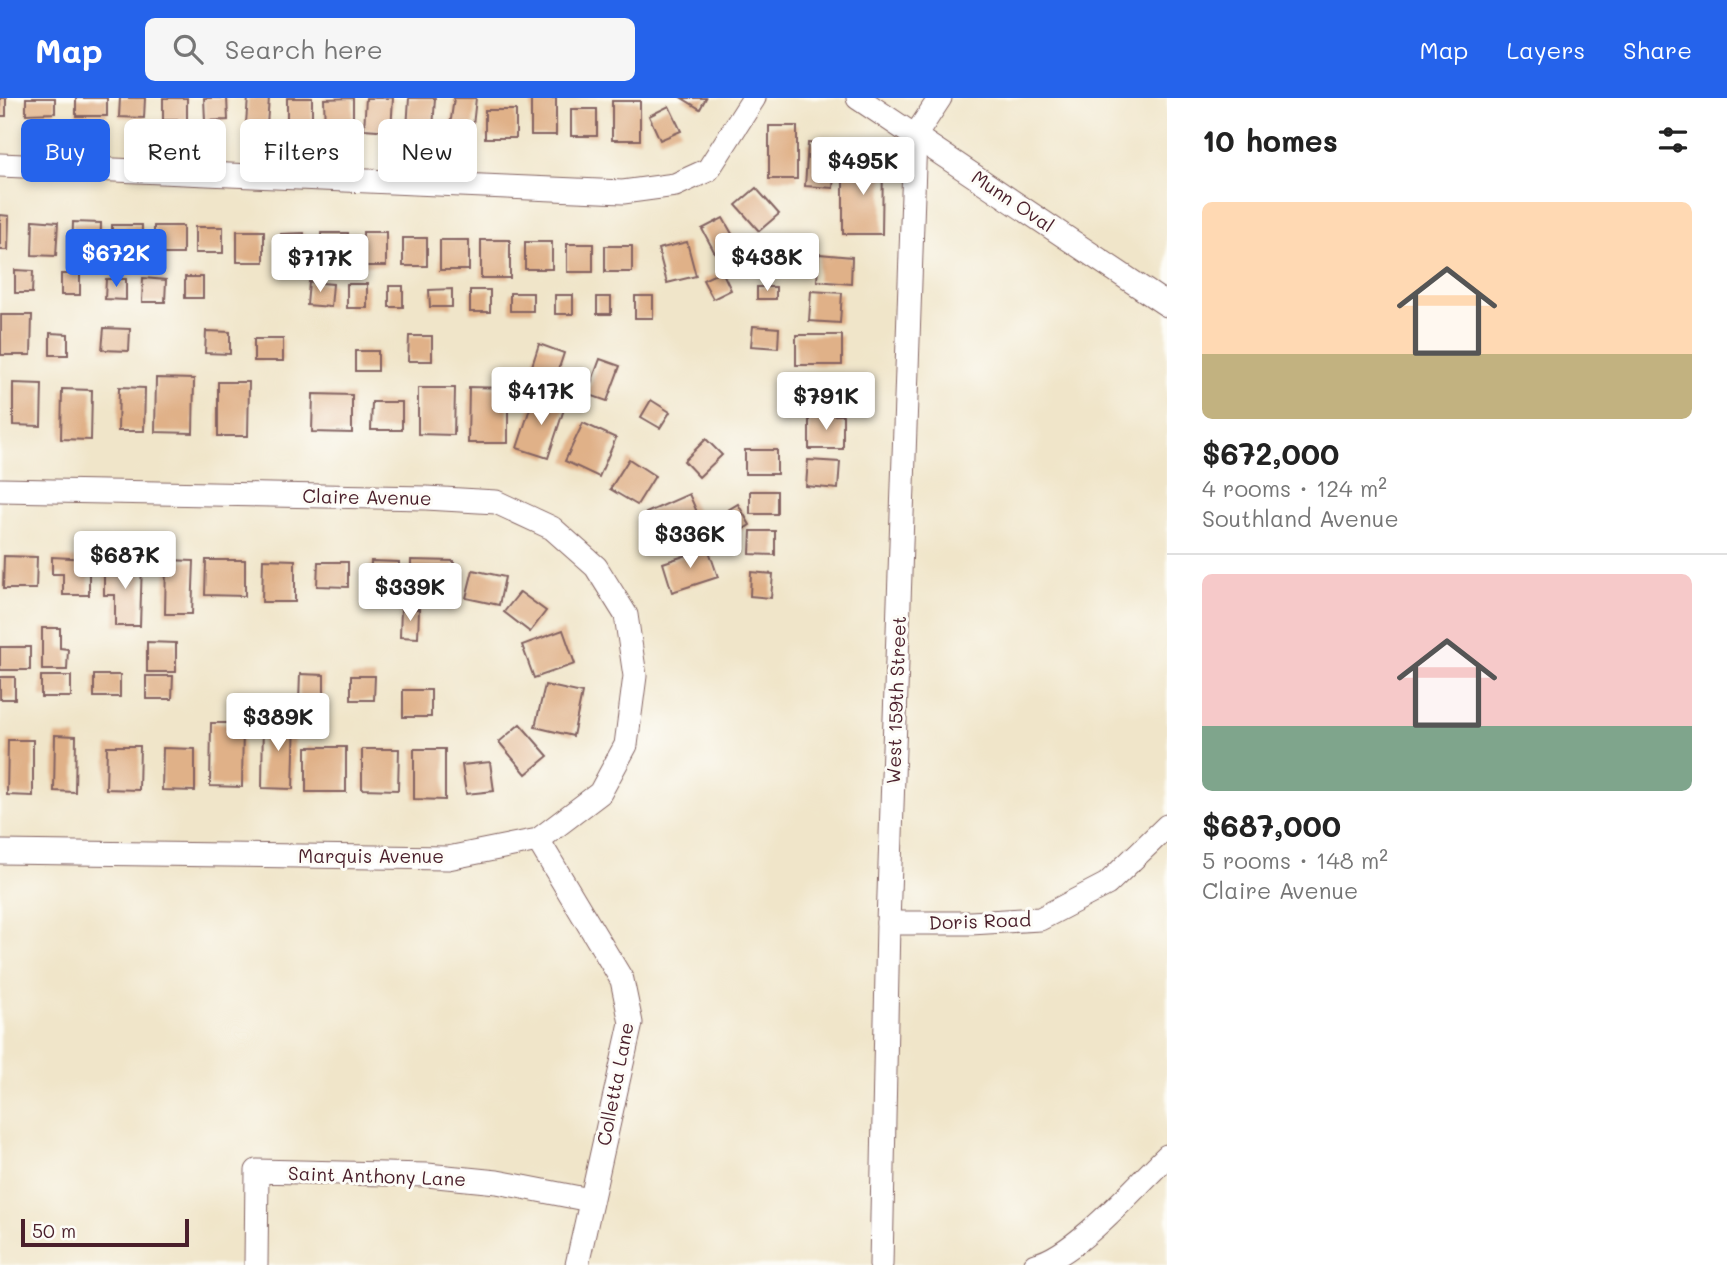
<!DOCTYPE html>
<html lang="en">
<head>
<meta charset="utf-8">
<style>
  body { margin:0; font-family:Mali,sans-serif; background:#f6f6f6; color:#222; height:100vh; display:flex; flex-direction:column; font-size:26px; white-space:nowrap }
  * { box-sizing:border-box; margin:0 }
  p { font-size:23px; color:#767676 }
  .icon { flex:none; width:38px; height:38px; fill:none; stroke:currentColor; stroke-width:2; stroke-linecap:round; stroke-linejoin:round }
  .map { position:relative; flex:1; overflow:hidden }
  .sheet { display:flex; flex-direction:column; background:#fff; width:560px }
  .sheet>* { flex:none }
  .hud { position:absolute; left:21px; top:21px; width:665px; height:63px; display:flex; gap:14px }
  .scale { position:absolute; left:21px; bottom:18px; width:168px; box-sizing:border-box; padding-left:7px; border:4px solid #4a1f2b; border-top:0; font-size:19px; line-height:24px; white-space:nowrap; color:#4a1f2b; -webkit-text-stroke:5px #fdfcf7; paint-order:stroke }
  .price { position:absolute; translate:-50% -60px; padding:0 16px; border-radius:7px; background:#fff; color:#222; font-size:23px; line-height:46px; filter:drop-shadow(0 2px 4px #0008) }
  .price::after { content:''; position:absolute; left:50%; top:42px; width:21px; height:16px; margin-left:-10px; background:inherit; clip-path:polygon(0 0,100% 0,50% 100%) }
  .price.active { background:#2563eb; color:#fff }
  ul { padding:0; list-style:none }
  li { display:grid; align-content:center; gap:14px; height:371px; padding:0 35px }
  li+li { border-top:2px solid #e0e0e0 }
  li span { display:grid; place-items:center; height:217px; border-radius:10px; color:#555 }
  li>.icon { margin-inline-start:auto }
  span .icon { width:126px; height:126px; fill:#fffc; stroke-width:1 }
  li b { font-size:30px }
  h2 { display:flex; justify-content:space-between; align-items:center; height:84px; padding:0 35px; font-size:30px }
  .chip { padding:0 24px; border-radius:10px; background:#fff; box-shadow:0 4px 10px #0003; font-size:24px; line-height:63px }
  .chip.active { background:#2563eb; color:#fff }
  header { display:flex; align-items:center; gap:42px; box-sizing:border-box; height:98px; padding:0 35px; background:#2563eb; color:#fff }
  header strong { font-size:33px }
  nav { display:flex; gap:38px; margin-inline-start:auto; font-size:24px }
  .search { width:490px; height:63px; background:#f6f6f6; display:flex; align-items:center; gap:18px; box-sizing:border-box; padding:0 24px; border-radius:10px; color:#767676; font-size:26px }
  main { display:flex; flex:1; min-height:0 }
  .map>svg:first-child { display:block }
  .building { fill:#e0b188 }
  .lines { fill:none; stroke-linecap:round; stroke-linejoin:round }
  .minor-casing { stroke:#846462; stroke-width:25 }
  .minor { stroke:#fff; stroke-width:23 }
  .labels { text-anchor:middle; stroke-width:6; stroke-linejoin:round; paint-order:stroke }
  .street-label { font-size:19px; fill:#4a1f2b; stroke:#fdfcf7 }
</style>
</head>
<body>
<header>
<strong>Map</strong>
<div class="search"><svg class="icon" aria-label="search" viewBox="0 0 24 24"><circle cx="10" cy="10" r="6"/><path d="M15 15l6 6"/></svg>Search here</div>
<nav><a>Map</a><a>Layers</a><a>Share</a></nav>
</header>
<main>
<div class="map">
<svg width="1167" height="1167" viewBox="0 0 1167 1167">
  <rect width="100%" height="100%" fill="#fdfcf7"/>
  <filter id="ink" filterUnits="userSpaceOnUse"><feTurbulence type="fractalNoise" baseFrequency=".0143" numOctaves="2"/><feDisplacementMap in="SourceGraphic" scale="14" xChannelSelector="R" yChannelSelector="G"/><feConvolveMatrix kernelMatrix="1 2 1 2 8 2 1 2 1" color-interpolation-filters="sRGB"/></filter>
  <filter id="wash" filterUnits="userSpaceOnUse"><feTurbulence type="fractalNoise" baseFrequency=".00686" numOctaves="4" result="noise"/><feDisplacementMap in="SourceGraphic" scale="28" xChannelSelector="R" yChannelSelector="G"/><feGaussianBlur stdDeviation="1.57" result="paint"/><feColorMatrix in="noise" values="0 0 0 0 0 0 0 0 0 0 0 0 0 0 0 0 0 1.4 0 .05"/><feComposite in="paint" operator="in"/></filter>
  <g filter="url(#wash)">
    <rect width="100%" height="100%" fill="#f0e5c9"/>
    <g id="blocks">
      <g class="building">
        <rect x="0" y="0" width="6" height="18"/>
        <path d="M26 0H55V15L26 16Z"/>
        <rect x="76" y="0" width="31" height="18"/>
        <path d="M120 0H145L144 20 119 19Z"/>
        <rect x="163" y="0" width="24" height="22"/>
        <path d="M204 0H227L228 22 205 23Z"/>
        <path d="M248 0H269L267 27 246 25Z"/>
        <path d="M287 0H312V26L287 27Z"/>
        <path d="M353 0V29L325 30 324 1Z"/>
        <path d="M366 0H393L391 33 364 31Z"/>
        <path d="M409 0H435L433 32 407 31Z"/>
        <path d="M454 0H476L472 37 449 35Z"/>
        <rect x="531" y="0" width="25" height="37"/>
        <path d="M682 0H706L700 11Z"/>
        <rect x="612" y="3" width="28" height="39"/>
        <path d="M669 8 681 33 660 42 649 18Z"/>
        <rect x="571" y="11" width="26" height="27"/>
        <rect x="485" y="12" width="31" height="28"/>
        <rect x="769" y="28" width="28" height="53"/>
        <path d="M808 45 836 47 833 90 805 88Z"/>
        <path d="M843 63H883L882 136H843Z"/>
        <path d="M756 90 779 116 759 133 736 107Z"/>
        <path d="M0 117 9 118 8 152H0Z"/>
        <path d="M723 120 736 143 715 155 702 131Z"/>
        <path d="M33 122 58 124 56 158 32 157Z"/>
        <path d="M73 124 101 125 100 160 72 159Z"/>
        <path d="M112 127H142L141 171H121V154H112Z"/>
        <rect x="154" y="128" width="29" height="28"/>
        <rect x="195" y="129" width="28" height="26"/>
        <rect x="237" y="133" width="27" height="31"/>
        <rect x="363" y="134" width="23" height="34"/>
        <path d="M304 135 305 162H282L281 136Z"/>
        <rect x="321" y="135" width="27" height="30"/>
        <rect x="403" y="140" width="24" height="28"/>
        <rect x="440" y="142" width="29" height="30"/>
        <rect x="481" y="142" width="29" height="38"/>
        <rect x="525" y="144" width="27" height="27"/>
        <path d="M687 144 696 178 667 185 658 151Z"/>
        <rect x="567" y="146" width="26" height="28"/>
        <path d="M787 146 788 171 764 172 763 147Z"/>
        <rect x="605" y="148" width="27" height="26"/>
        <path d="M819 156 852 159 851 186 817 183Z"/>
        <path d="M15 172 33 173 32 195H15Z"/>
        <path d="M722 173 731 192 713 201 703 182Z"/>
        <rect x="61" y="176" width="19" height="21"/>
        <rect x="185" y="179" width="18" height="21"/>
        <path d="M143 180 166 182 165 204H142Z"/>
        <path d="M106 181H126V202L105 201Z"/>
        <path d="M309 184 333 186 331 209 307 207Z"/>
        <rect x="347" y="186" width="20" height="24"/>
        <rect x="389" y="188" width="14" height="21"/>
        <rect x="757" y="189" width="19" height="12"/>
        <path d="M452 191V209H430L429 192Z"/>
        <rect x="470" y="192" width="20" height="22"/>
        <path d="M811 193 842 195 840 225 809 223Z"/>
        <rect x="510" y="195" width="23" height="18"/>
        <rect x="555" y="197" width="18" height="19"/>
        <rect x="635" y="198" width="18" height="22"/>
        <rect x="597" y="199" width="14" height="17"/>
        <path d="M1 217H32L31 257H1Z"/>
        <path d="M753 228 779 230 778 250 751 248Z"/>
        <path d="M104 230 130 231 129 253 102 252Z"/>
        <path d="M206 233 230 234V256L205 255Z"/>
        <path d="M50 235 68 236V257H50Z"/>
        <rect x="796" y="237" width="46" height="30"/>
        <path d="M409 238H432V263H408Z"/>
        <rect x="254" y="241" width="29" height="22"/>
        <path d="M539 246 564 255 557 276 532 268Z"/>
        <rect x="355" y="253" width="23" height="20"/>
        <path d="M600 261 620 268 607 303 587 296Z"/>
        <path d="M798 278 847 281 845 310 796 306Z"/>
        <path d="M156 280 194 281 193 335 155 334Z"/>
        <path d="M218 284H249L248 338H218Z"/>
        <path d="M13 285 42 286 41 328 13 327Z"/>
        <path d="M119 289 145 290 144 333H118Z"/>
        <path d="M469 289 508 290V345H468Z"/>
        <path d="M418 290H455L454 337 418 336Z"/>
        <path d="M62 291 92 292 91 342 61 341Z"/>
        <path d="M313 296 352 297V335L312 334Z"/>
        <path d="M534 298 565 308 548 360 517 350Z"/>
        <path d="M651 302 670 314 660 330 641 319Z"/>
        <path d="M372 304H402V332H371Z"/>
        <rect x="809" y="317" width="34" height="34"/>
        <path d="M583 325 616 340 599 379 565 363Z"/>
        <path d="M706 341 722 357 699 379 684 363Z"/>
        <rect x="745" y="352" width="32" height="24"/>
        <path d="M629 361 655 378 637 407 610 391Z"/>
        <path d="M808 362 840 364 838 391 806 388Z"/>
        <rect x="750" y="393" width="27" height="23"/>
        <path d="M689 396 701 423 657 442 646 415Z"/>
        <path d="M738 406 750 427 731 439 718 418Z"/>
        <path d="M751 433H775V457L750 456Z"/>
        <path d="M708 450 718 479 672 494 663 465Z"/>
        <path d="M4 458 37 459 36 491H3Z"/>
        <path d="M52 459 89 461V497H63V476H52Z"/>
        <path d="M263 461 295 462V504H262Z"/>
        <path d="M166 462 194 463 192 516H165Z"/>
        <path d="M206 462H245V498L205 497Z"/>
        <path d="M411 462 454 463V506H411Z"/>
        <path d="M104 463 142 464 140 528H115V497H104Z"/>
        <path d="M371 463 399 464V497L370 496Z"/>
        <path d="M318 464H348V489L317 488Z"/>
        <path d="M473 472 505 479 499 507 466 500Z"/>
        <path d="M751 474 773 476 771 500 750 498Z"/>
        <path d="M520 494 546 513 530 534 504 514Z"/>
        <path d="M401 511H419L418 540 400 539Z"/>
        <path d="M42 530H60V550L68 551 67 572H42Z"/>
        <path d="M563 532 575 566 534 580 522 547Z"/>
        <path d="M147 544 176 545V574H147Z"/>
        <rect x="0" y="549" width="30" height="23"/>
        <path d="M300 576 324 577V605L299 604Z"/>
        <rect x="94" y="577" width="26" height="22"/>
        <rect x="41" y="578" width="30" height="21"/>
        <path d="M146 578H173L172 601H146Z"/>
        <path d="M351 578H375L374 602H351Z"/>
        <rect x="0" y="579" width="15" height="22"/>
        <path d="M545 587 582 595 573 638 535 629Z"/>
        <rect x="403" y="592" width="28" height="27"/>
        <path d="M263 619H295L293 691 262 690Z"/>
        <path d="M211 625H243L242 689 210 688Z"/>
        <path d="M520 626 548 658 526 676 499 644Z"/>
        <path d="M55 637 76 638 75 694 54 693Z"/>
        <path d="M8 642H33V698L7 697Z"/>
        <path d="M107 648H140L139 692 106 691Z"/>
        <rect x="306" y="649" width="40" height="45"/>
        <path d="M163 650 195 651V693L162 692Z"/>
        <path d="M362 651H399L398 692 362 691Z"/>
        <path d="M414 651H445V702L414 701Z"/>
        <path d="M490 664 494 693 466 696 462 667Z"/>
      </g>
    </g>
  </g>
  <g filter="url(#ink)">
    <use href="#blocks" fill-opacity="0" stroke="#846462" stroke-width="2"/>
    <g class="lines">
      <defs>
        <g id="minor">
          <path d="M858 0 1167 207"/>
          <path d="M0 67 623 94 675 87 708 72 754 0"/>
          <path d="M0 392 426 400 496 404 552 430 596 469 626 517 635 578 626 647 600 695 538 742 448 760 0 754"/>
          <path d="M538 742 622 882 631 925 577 1167"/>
          <path d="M888 825H971L1040 821 1107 786 1167 728"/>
          <path d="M256 1167 257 1073 427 1077 497 1084 590 1102"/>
          <path d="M881 1167 888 825 915 38 940 0"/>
          <path d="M1035 1167C1074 1159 1137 1087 1167 1058"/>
        </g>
      </defs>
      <use href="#minor" class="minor-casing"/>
      <use href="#minor" class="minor"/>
    </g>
  </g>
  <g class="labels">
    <g class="street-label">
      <text transform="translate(1013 103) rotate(34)" y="7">Munn Oval</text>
      <text transform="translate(367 399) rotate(1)" y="7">Claire Avenue</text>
      <text transform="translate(896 602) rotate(-88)" y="7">West 159th Street</text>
      <text x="371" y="765">Marquis Avenue</text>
      <text transform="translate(980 823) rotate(-2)" y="7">Doris Road</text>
      <text transform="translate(615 986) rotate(-79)" y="7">Colletta Lane</text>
      <text transform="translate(377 1078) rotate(2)" y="7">Saint Anthony Lane</text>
    </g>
  </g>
</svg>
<div class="scale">50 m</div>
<b class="price" style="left:863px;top:99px">$495K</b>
<b class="price active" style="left:116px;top:191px">$672K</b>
<b class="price" style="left:767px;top:195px">$438K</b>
<b class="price" style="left:320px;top:196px">$717K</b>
<b class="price" style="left:541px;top:329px">$417K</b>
<b class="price" style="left:826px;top:334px">$791K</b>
<b class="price" style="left:690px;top:472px">$336K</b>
<b class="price" style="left:125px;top:493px">$687K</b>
<b class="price" style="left:410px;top:525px">$339K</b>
<b class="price" style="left:278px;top:655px">$389K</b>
<div class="hud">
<a class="chip active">Buy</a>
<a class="chip">Rent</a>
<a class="chip">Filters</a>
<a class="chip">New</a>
</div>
</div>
<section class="sheet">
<h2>10 homes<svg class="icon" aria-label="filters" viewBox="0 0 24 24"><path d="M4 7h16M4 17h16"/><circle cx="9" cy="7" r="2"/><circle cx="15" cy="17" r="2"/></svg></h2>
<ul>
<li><span style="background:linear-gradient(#ffd9b3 70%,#c2b280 0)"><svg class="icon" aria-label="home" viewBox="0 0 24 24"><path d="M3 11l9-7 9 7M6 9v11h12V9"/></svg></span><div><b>$672,000</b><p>4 rooms · 124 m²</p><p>Southland Avenue</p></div></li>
<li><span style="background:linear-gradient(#f6c9c9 70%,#7fa58c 0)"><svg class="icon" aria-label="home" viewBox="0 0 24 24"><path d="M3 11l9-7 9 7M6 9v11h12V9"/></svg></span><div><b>$687,000</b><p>5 rooms · 148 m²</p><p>Claire Avenue</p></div></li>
</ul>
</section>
</main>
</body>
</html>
